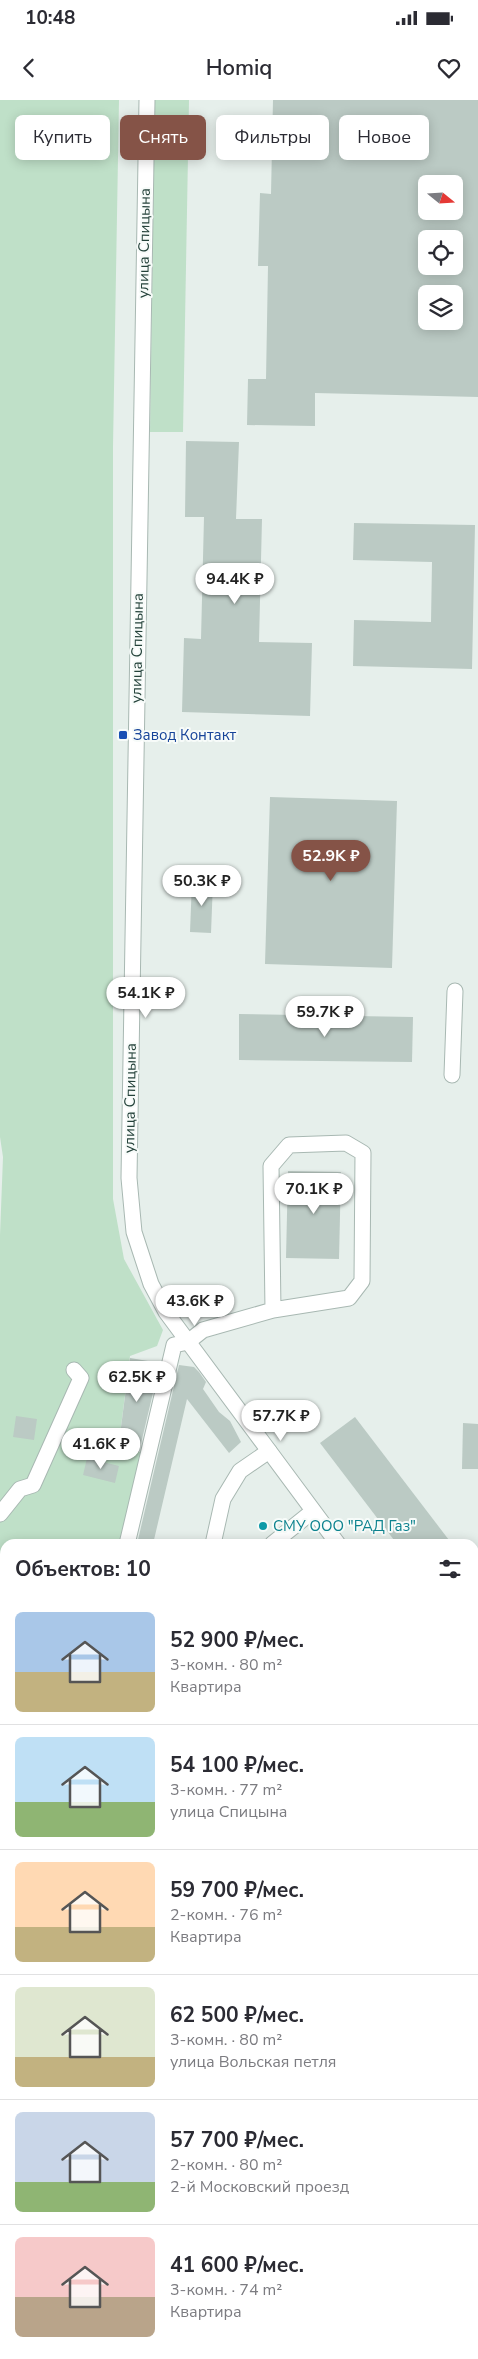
<!DOCTYPE html>
<html lang="ru">
<head>
<meta charset="utf-8">
<style>
  body { margin:0; font-family:"Nunito Sans",sans-serif; background:#f2f2f3; color:#2b2b33; height:100vh; display:flex; flex-direction:column; font-size:19px; white-space:nowrap }
  * { box-sizing:border-box; margin:0 }
  p { font-size:16px; color:#7c7c81 }
  .icon { flex:none; width:28px; height:28px; fill:none; stroke:currentColor; stroke-width:2; stroke-linecap:round; stroke-linejoin:round }
  .map { position:relative; flex:1; overflow:hidden }
  .side { position:absolute; left:0px; top:1439px; width:479px; height:821px; display:flex; flex-direction:column; background:#fff; border-radius:15px 15px 0 0; box-shadow:0 2px 12px #0003 }
  .side>* { flex:none }
  .hud { position:absolute; left:15px; top:15px; width:449px; height:45px; display:flex; gap:10px }
  .needle { width:32px; rotate:108deg }
  .tools { position:absolute; left:418px; top:75px; display:grid; gap:10px }
  .tools a { display:grid; place-items:center; width:45px; height:45px; border-radius:8px; background:#fff; box-shadow:0 2px 12px #0003; font-size:25px }
  .price { position:absolute; translate:-50% -42px; padding:0 11px; border-radius:18px; background:#fff; color:#222; font-size:16px; line-height:32px; filter:drop-shadow(0 1px 2px #0008) }
  .price::after { content:''; position:absolute; left:50%; top:30px; width:15px; height:11px; margin-left:-8px; background:inherit; clip-path:polygon(0 0,100% 0,50% 100%) }
  .price.active { background:#855347; color:#fff }
  ul { padding:0; list-style:none }
  li { display:flex; align-items:center; gap:15px; height:125px; padding:0 15px }
  li+li { border-top:1px solid #e1e1e2 }
  li span { display:grid; place-items:center; flex:none; width:140px; height:100px; border-radius:8px; color:#555 }
  li>.icon { margin-inline-start:auto }
  span .icon { width:60px; height:60px; fill:#fffc; stroke-width:1 }
  li b { font-size:21px }
  h2 { display:flex; justify-content:space-between; align-items:center; height:60px; padding:0 15px; font-size:21px }
  .chip { padding:0 18px; border-radius:8px; background:#fff; box-shadow:0 2px 12px #0003; font-size:18px; line-height:45px }
  .chip.active { background:#855347; color:#fff }
  .status { display:flex; justify-content:space-between; align-items:center; height:35px; padding:0 25px; background:#fff; direction:ltr }
  .status svg { height:14px; fill:currentColor }
  header { display:flex; justify-content:space-between; align-items:center; height:65px; padding:0 15px; background:#fff; font-size:22px; font-weight:600 }
  .map>svg:first-child { display:block }
  .green { fill:#bfe0c8 }
  .building { fill:#bbcac4; fill-rule:evenodd }
  .lines { fill:none; stroke-linecap:round; stroke-linejoin:round }
  .minor-casing { stroke:#a8b8b2; stroke-width:17 }
  .minor { stroke:#fff; stroke-width:15 }
  .transit-dot { fill:#1a4fb4; stroke:#f7fbf9; stroke-width:2 }
  .culture-dot { fill:#0f9aa8; stroke:#f7fbf9; stroke-width:2 }
  .labels { text-anchor:middle; stroke-width:4; stroke-linejoin:round; paint-order:stroke }
  .street-label { font-size:15px; fill:#24423a; stroke:#f7fbf9 }
  .transit-label { font-size:15px; fill:#164399; stroke:#f7fbf9; text-anchor:start }
  .culture-label { font-size:15px; fill:#0d838f; stroke:#f7fbf9; text-anchor:start }
</style>
</head>
<body>
<div class="status"><b>10:48</b><svg viewBox="0 0 49 12"><path d="M0 12V9h3v3zM5 12V6h3v6zM10 12V3h3v9zM15 12V0h3v12zM26 1h20v11H26zM47 4h2v5h-2z"/></svg></div>
<header><svg class="icon" aria-label="back" viewBox="0 0 24 24"><path d="M15 5l-7 7 7 7"/></svg>Homiq<svg class="icon" aria-label="heart" viewBox="0 0 24 24"><path d="M12 20l-8-8c-3-5 5-10 8-4 3-6 11-1 8 4z"/></svg></header>
<div class="map">
<svg width="478" height="2259" viewBox="0 0 478 2259">
  <rect width="100%" height="100%" fill="#e6efeb"/>
  <g class="green">
    <path d="M0 0H119L113 347V1099L124 1159 163 1230 157 1246 130 1256 118 1350 141 1352 121 1444H5V2255H102L97 2259H0V1135L3 1057 0 1037Z"/>
    <path d="M155 0H189L183 332H150Z"/>
  </g>
  <g class="building">
    <path d="M273 0H478V297L315 293V326L247 325 248 279H266L268 166H258L260 93 271 94ZM426 84H454V111H426ZM426 139H454V166H426ZM426 194H454V221H426Z"/>
    <path d="M186 341 239 342 236 419H262L259 542 312 543 310 616 182 612 184 538 201 539 204 417H185Z"/>
    <path d="M354 423 475 425 472 569 353 566 354 520 431 522 432 462 353 460Z"/>
    <path d="M270 697 397 701 392 868 265 864Z"/>
    <path d="M192 781 213 782 211 833 190 832Z"/>
    <path d="M239 914 413 917 412 962 239 960Z"/>
    <path d="M288 1071 341 1072 339 1159 286 1158Z"/>
    <path d="M130 1258 160 1263 139 1352 118 1350Z"/>
    <path d="M179 1265 194 1267 199 1272 206 1282 203 1289 219 1312 230 1321 241 1342 229 1353 187 1299 153 1444H137Z"/>
    <path d="M16 1316 37 1319 34 1340 13 1337Z"/>
    <path d="M355 1317 452 1444H397L320 1343Z"/>
    <path d="M463 1323 478 1324V1369H462Z"/>
    <path d="M87 1358 119 1366 115 1383 83 1375Z"/>
  </g>
  <g class="lines">
    <defs>
      <g id="minor">
        <path d="M147 0 129 1078 134 1132 151 1184 166 1212 338 1444"/>
        <path d="M452 975 455 891"/>
        <path d="M0 1414 20 1389 33 1385 81 1278 74 1270"/>
        <path d="M127 1444 174 1245 188 1242 203 1230 273 1210 271 1066 289 1045 346 1043 363 1053 362 1181 349 1198 273 1210"/>
        <path d="M213 1444 223 1399 240 1371 269 1351"/>
        <path d="M272 1444 313 1411"/>
        <path d="M474 1623 478 1628"/>
        <path d="M0 1789 5 1790"/>
        <path d="M474 2025 478 2024"/>
        <path d="M0 2085 5 2079"/>
        <path d="M474 2217 478 2214"/>
        <path d="M384 2255 386 2259"/>
      </g>
    </defs>
    <use href="#minor" class="minor-casing"/>
    <use href="#minor" class="minor"/>
  </g>
  <rect class="transit-dot" x="118" y="630" width="10" height="10" rx="2.5"/>
  <circle class="culture-dot" cx="263" cy="1426" r="5"/>
  <g class="labels">
    <g class="street-label">
      <text transform="translate(144 143) rotate(-89)" y="5">улица Спицына</text>
      <text transform="translate(137 548) rotate(-89)" y="5">улица Спицына</text>
      <text transform="translate(130 998) rotate(-89)" y="5">улица Спицына</text>
    </g>
    <g class="transit-label">
      <text x="133" y="640">Завод Контакт</text>
    </g>
    <g class="culture-label">
      <text x="273" y="1431">СМУ ООО "РАД Газ"</text>
    </g>
  </g>
</svg>
<div class="tools">
<a><svg class="needle" viewBox="-14 -14 28 28"><path d="M0-13l5 13h-10z" fill="#e53935"/><path d="M0 13l5-13h-10z" fill="#7c7c81"/></svg></a>
<a><svg class="icon" aria-label="locate" viewBox="0 0 24 24"><circle cx="12" cy="12" r="6"/><path d="M12 2v4M12 18v4M2 12h4M18 12h4"/></svg></a>
<a><svg class="icon" aria-label="layers" viewBox="0 0 24 24"><path d="M12 4l9 5-9 5-9-5zM3 14l9 5 9-5"/></svg></a>
</div>
<b class="price" style="left:235px;top:505px">94.4K ₽</b>
<b class="price active" style="left:331px;top:782px">52.9K ₽</b>
<b class="price" style="left:202px;top:807px">50.3K ₽</b>
<b class="price" style="left:146px;top:919px">54.1K ₽</b>
<b class="price" style="left:325px;top:938px">59.7K ₽</b>
<b class="price" style="left:314px;top:1115px">70.1K ₽</b>
<b class="price" style="left:195px;top:1227px">43.6K ₽</b>
<b class="price" style="left:137px;top:1303px">62.5K ₽</b>
<b class="price" style="left:281px;top:1342px">57.7K ₽</b>
<b class="price" style="left:101px;top:1370px">41.6K ₽</b>
<div class="hud">
<a class="chip">Купить</a>
<a class="chip active">Снять</a>
<a class="chip">Фильтры</a>
<a class="chip">Новое</a>
</div>
<section class="side">
<h2>Объектов: 10<svg class="icon" aria-label="filters" viewBox="0 0 24 24"><path d="M4 7h16M4 17h16"/><circle cx="9" cy="7" r="2"/><circle cx="15" cy="17" r="2"/></svg></h2>
<ul>
<li><span style="background:linear-gradient(#a9c7e8 60%,#c2b280 0)"><svg class="icon" aria-label="home" viewBox="0 0 24 24"><path d="M3 11l9-7 9 7M6 9v11h12V9"/></svg></span><div><b>52 900 ₽/мес.</b><p>3-комн. · 80 m²</p><p>Квартира</p></div></li>
<li><span style="background:linear-gradient(#bfe0f5 65%,#8fb573 0)"><svg class="icon" aria-label="home" viewBox="0 0 24 24"><path d="M3 11l9-7 9 7M6 9v11h12V9"/></svg></span><div><b>54 100 ₽/мес.</b><p>3-комн. · 77 m²</p><p>улица Спицына</p></div></li>
<li><span style="background:linear-gradient(#ffd9b3 65%,#c2b280 0)"><svg class="icon" aria-label="home" viewBox="0 0 24 24"><path d="M3 11l9-7 9 7M6 9v11h12V9"/></svg></span><div><b>59 700 ₽/мес.</b><p>2-комн. · 76 m²</p><p>Квартира</p></div></li>
<li><span style="background:linear-gradient(#dfe7d0 70%,#c2b280 0)"><svg class="icon" aria-label="home" viewBox="0 0 24 24"><path d="M3 11l9-7 9 7M6 9v11h12V9"/></svg></span><div><b>62 500 ₽/мес.</b><p>3-комн. · 80 m²</p><p>улица Вольская петля</p></div></li>
<li><span style="background:linear-gradient(#c9d6e8 70%,#8fb573 0)"><svg class="icon" aria-label="home" viewBox="0 0 24 24"><path d="M3 11l9-7 9 7M6 9v11h12V9"/></svg></span><div><b>57 700 ₽/мес.</b><p>2-комн. · 80 m²</p><p>2-й Московский проезд</p></div></li>
<li><span style="background:linear-gradient(#f6c9c9 60%,#b9a48a 0)"><svg class="icon" aria-label="home" viewBox="0 0 24 24"><path d="M3 11l9-7 9 7M6 9v11h12V9"/></svg></span><div><b>41 600 ₽/мес.</b><p>3-комн. · 74 m²</p><p>Квартира</p></div></li>
</ul>
</section>
</div>
</body>
</html>
